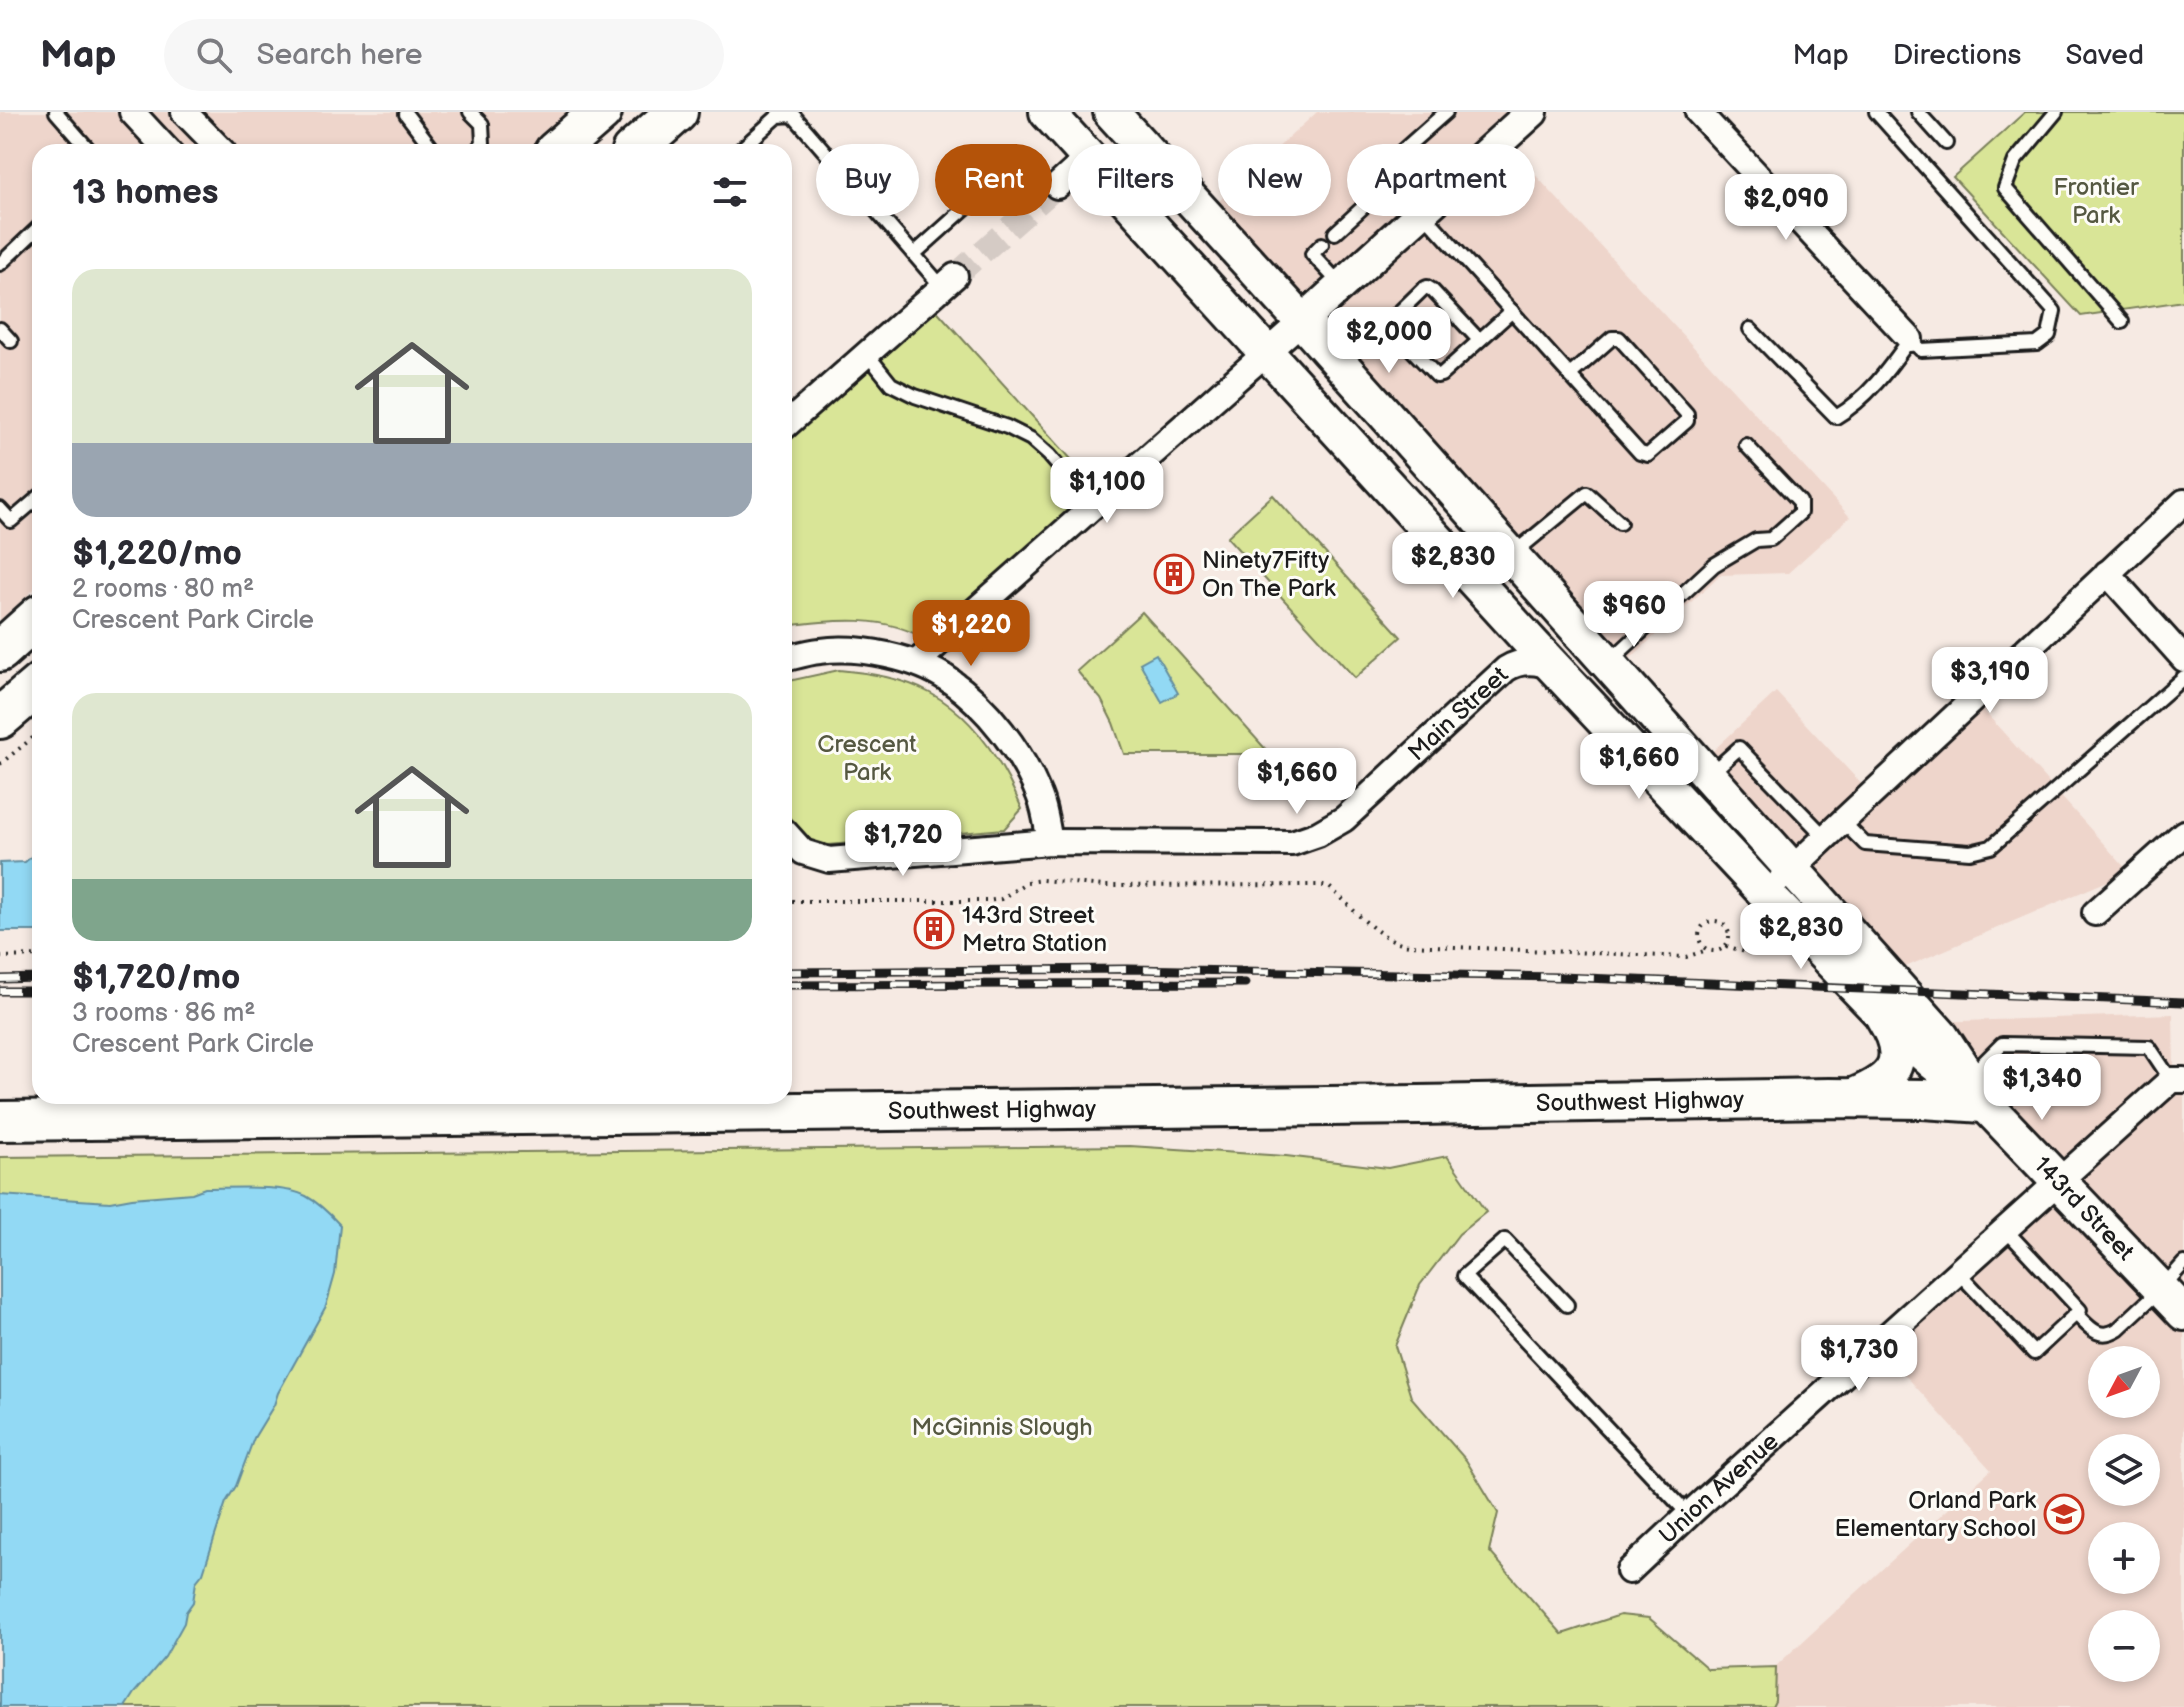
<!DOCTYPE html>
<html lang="en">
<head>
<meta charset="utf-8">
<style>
  body { margin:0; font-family:"Balsamiq Sans",sans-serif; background:#f7f7f7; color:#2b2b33; height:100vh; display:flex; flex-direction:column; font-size:30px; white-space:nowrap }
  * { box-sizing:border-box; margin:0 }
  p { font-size:26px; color:#7c7c81 }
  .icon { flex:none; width:44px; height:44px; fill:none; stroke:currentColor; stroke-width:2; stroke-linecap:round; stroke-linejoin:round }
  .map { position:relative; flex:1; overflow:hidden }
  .details { position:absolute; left:32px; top:32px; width:760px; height:960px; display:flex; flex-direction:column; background:#fff; border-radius:24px; box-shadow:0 4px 12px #0003 }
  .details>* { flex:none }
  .guide { position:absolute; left:816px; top:32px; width:760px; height:72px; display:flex; gap:16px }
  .needle { width:52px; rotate:229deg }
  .buttons { position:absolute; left:2088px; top:1234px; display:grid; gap:16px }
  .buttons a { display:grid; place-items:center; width:72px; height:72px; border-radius:50%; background:#fff; box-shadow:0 4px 12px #0003; font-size:40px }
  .price { position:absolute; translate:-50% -68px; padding:0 18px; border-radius:16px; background:#fff; color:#222; font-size:26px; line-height:52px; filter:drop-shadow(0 2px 4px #0008) }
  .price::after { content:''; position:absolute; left:50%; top:48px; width:24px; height:18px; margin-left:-12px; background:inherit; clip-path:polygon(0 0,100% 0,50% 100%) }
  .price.selected { background:#b45309; color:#fff }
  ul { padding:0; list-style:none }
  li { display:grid; align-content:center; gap:16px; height:424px; padding:0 40px }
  li span { display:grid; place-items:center; height:248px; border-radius:24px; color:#555 }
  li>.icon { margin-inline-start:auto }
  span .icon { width:144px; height:144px; fill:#fffc; stroke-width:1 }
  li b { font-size:34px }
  h2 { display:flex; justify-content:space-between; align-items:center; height:96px; padding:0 40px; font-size:34px }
  .chip { padding:0 28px; border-radius:36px; background:#fff; box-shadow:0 4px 12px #0003; font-size:28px; line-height:72px }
  .chip.selected { background:#b45309; color:#fff }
  header { display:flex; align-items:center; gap:48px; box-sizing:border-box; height:112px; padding:0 40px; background:#fff; border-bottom:2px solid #e1e1e2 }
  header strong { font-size:38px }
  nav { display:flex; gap:44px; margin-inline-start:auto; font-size:28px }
  .search { width:560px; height:72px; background:#f7f7f7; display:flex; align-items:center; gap:20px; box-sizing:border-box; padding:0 28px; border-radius:44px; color:#7c7c81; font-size:30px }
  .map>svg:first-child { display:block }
  .built { fill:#eed5cb; fill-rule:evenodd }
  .green { fill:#d9e597; stroke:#7a805a; stroke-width:2 }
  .water { fill:#92d9f4; stroke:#638d9e; stroke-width:2 }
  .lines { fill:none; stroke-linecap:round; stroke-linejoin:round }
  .minor-tunnel { stroke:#d5cbc5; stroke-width:24; stroke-dasharray:24 12; stroke-linecap:butt }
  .service-casing { stroke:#1c1c1c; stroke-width:18 }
  .minor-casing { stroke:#1c1c1c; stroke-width:30 }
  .tertiary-casing { stroke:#1c1c1c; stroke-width:36 }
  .secondary-casing { stroke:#1c1c1c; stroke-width:40 }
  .primary-casing { stroke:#1c1c1c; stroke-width:44 }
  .trunk-casing { stroke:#1c1c1c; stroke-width:46 }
  .path { stroke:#1c1c1c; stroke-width:4; stroke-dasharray:2 6; stroke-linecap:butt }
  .service { stroke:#fdfcf7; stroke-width:12 }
  .minor { stroke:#fdfcf7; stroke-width:24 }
  .tertiary { stroke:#fdfcf7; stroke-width:30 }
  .secondary { stroke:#fdfcf7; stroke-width:34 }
  .primary { stroke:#fdfcf7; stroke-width:38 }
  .trunk { stroke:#fdfcf7; stroke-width:40 }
  .rail-casing { stroke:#1c1c1c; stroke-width:9 }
  .rail { stroke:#fdfcf7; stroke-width:6; stroke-dasharray:18; stroke-linecap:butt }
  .labels { text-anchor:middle; stroke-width:6; stroke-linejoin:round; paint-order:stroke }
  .park-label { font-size:24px; fill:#555841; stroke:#fdfcf7 }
  .poi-label { font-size:24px; fill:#1c1c1c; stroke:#fdfcf7; text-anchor:start }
  .street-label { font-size:24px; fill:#1c1c1c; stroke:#fdfcf7 }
</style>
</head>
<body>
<header>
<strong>Map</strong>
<div class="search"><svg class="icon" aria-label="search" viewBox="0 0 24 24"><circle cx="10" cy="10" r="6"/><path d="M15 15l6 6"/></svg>Search here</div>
<nav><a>Map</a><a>Directions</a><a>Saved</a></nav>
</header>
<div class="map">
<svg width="2184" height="1595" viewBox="0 0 2184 1595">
  <rect width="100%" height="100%" fill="#f6eae3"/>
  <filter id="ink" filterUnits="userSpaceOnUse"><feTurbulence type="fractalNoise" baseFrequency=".0125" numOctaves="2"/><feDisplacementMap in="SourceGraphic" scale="16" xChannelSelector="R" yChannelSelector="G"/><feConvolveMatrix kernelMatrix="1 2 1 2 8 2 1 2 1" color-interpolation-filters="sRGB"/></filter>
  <g filter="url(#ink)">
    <g class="built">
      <path d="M0 0H572L527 40H40V472L0 508Z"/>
      <path d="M1317 0H1525L1302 203 1207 100Z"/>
      <path d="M1505 30 1850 405 1788 461 1720 463 1618 558 1308 211Z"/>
      <path d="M1776 580 1869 680 1792 752 1701 650Z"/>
      <path d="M1975 589 2129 760 1891 861 1796 757Z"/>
      <path d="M2173 902 2174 960 2061 1063 1934 910Z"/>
      <path d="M2184 971V1197L2065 1069Z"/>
      <path d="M2059 1073 2184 1204V1595H1731L1991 1358 1887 1243 1947 1189 1940 1180ZM2102 1248H2146V1292H2102ZM2102 1336H2146V1380H2102ZM2102 1424H2146V1468H2102ZM2102 1512H2146V1556H2102Z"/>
    </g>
    <g class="green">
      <path d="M2025 0H2184V189L2081 204 1953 65Z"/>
      <path d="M930 191 1099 378 929 530C888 501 831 508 784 514V319Z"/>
      <path d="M1273 383 1401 525 1355 566 1227 425Z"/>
      <path d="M1142 500 1270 642H1124L1113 611 1101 587 1077 559Z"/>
      <path d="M839 558C870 561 903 566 930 581 975 605 1003 651 1022 697L1004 717 829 733 809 730 784 705V570Z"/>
      <path d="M1130 1034 1286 1044 1388 1056 1447 1044 1486 1100 1459 1122 1420 1173 1395 1234 1411 1285 1466 1348 1498 1401 1489 1439 1562 1522 1620 1503 1649 1506 1708 1557 1776 1555 1775 1589 1772 1595H0V1045Z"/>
    </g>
    <g class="water">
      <path d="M1156 542 1178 581 1162 590 1140 551Z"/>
      <path d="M40 737V819H0V751L25 750Z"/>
      <path d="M205 1076C230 1076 284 1072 306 1084 319 1091 330 1102 340 1113L335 1162 326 1194 278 1281 274 1293 254 1326 236 1374 226 1390 203 1461 196 1470 193 1490 186 1500 184 1511 165 1545 134 1581 125 1595H0V1083L110 1090 132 1086 192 1081Z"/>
    </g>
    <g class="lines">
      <path class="minor-tunnel" d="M955 164 1057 74"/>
      <defs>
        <g id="service">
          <path d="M56 0 91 40"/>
          <path d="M470 0 482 12 483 31 475 40"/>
          <path d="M1446 0 1374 64 1392 84 1422 100 1640 341 1648 343 1687 309V302L1619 226H1612L1570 263"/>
          <path d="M1918 0 1946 31"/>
          <path d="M2056 0 2015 49 2005 76 2122 210"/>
          <path d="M406 2 435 40"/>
          <path d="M738 40 778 4 793 3 942 175"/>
          <path d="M1335 121 1385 75"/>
          <path d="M1322 132 1312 142 1341 173"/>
          <path d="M914 142 991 73 1001 67 1010 76"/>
          <path d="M0 152 40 114"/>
          <path d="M0 217 11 229"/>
          <path d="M1750 217 1836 305C1867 287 1889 257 1910 227L1921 238 2037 232 2049 223 2054 199 1876 0"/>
          <path d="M1479 228 1432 178 1427 175 1423 177 1388 211 1390 215 1437 264 1441 263 1512 199"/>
          <path d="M867 242 891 272 915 284 1007 315 1031 327 1049 343 1093 394"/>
          <path d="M0 397 11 409 40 384"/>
          <path d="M1514 441 1587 381 1620 411"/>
          <path d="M1610 549 1714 453 1756 428 1771 427 1800 401V390L1746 333"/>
          <path d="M1709 663 1739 636 1825 725"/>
          <path d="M1842 709 1865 732 1970 740 1991 735 2184 565"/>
          <path d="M1969 965 2002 932 2149 935 2171 968"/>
          <path d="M1958 1160 2034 1241 2080 1198 2005 1117"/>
          <path d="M1567 1193 1505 1128 1464 1164 1689 1403"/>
          <path d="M2076 1202C2090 1216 2099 1229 2118 1217L2161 1177 2184 1151"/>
        </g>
        <g id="minor">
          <path d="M132 0 169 40"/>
          <path d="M184 0 223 40"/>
          <path d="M1698 0 1910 227"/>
          <path d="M1057 74 1089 45"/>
          <path d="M784 315 955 164"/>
          <path d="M2107 461 2184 547"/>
          <path d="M784 547C796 544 808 540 820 539 858 533 918 546 949 568 987 594 1022 640 1039 683 1045 697 1047 715 1050 730"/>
          <path d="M916 551 1302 209"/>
          <path id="s1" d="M784 719 803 740 829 748 1050 730 1292 731 1318 722 1344 707 1506 557C1522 547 1539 549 1555 557"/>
          <path d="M1782 766 2184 390"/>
          <path d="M2095 801 2184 721"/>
          <path id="s2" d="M1629 1459 1696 1396 2171 968H2184"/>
        </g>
        <path id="tertiary" d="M1302 209 1532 0"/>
        <g id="secondary">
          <path id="s3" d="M1047 0 1532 532 1765 781 1898 919 1934 951 1984 991 2184 1201"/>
          <path d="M1111 0 1302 209 1899 877 1941 924 1968 965"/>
          <path d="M1848 986C1892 969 1912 952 1883 905"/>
        </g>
        <g id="primary">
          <path id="s4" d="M0 1009 1419 993 1829 986 1923 987 1984 991"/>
        </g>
        <g id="trunk">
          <path d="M555 40 601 0"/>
          <path d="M632 40 677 0"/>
          <path d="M0 539 40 503"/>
          <path d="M0 606 40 572"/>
        </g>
      </defs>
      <use href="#service" class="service-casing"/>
      <use href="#minor" class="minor-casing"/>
      <use href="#tertiary" class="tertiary-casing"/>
      <use href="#secondary" class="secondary-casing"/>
      <use href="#primary" class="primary-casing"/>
      <use href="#trunk" class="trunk-casing"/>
      <g class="path">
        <path d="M0 652 40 620"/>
        <path d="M784 789H987L1001 787 1027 770 1042 768 1104 774 1318 773 1329 775C1355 797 1374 826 1409 833L1686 845 1707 838"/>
        <circle cx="1714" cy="824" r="15"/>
        <path d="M1726 834C1748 840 1760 849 1779 833"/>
        <path d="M0 845 40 844"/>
      </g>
      <use href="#service" class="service"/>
      <use href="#minor" class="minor"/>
      <use href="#tertiary" class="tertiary"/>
      <use href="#secondary" class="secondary"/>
      <use href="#primary" class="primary"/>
      <use href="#trunk" class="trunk"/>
      <defs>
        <g id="rail">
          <path d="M784 860 1128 857 1561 865 2184 890"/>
          <path d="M0 867 40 866"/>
          <path d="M784 873 1245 871"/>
          <path d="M0 879H40"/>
        </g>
      </defs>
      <use href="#rail" class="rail-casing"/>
      <use href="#rail" class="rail"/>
    </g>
  </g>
  <defs>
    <symbol id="building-ring" viewBox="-11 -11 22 22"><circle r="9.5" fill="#fdfcf7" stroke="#c8321e" stroke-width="1.5"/><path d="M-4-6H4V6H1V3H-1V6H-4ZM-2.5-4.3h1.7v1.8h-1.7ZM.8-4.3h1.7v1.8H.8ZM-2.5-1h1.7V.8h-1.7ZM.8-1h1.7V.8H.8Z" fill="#c8321e"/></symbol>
    <symbol id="school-ring" viewBox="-11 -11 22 22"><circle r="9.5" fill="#fdfcf7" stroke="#c8321e" stroke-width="1.5"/><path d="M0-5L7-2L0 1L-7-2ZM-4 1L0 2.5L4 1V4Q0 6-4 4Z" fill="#c8321e"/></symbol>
  </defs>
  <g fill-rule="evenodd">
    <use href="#building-ring" x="1152" y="440" width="44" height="44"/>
    <use href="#building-ring" x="912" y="795" width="44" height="44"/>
    <use href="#school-ring" x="2042" y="1380" width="44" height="44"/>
  </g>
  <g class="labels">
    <g class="park-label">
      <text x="2096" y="83">Frontier<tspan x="2096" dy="28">Park</tspan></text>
      <text x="867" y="640">Crescent<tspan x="867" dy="28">Park</tspan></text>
      <text x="1002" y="1323">McGinnis Slough</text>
    </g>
    <g class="poi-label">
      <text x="1202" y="456">Ninety7Fifty<tspan x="1202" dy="28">On The Park</tspan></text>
      <text x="962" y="811">143rd Street<tspan x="962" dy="28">Metra Station</tspan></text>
      <text x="2036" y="1396" text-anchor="end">Orland Park<tspan x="2036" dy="28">Elementary School</tspan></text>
    </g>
    <g class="street-label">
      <text dy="8" stroke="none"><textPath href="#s1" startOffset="732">Main Street</textPath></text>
      <text dy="8" stroke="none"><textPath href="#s4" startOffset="1640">Southwest Highway</textPath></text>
      <text dy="8" stroke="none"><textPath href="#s4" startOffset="992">Southwest Highway</textPath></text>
      <text dy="8" stroke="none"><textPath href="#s3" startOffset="1510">143rd Street</textPath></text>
      <text dy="8" stroke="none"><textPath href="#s2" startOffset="122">Union Avenue</textPath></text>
    </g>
  </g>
</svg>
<div class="buttons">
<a><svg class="needle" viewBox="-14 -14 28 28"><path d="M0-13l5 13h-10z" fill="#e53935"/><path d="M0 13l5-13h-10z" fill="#7c7c81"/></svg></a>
<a><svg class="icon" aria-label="layers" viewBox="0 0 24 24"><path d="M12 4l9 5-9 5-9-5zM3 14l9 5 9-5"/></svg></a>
<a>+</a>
<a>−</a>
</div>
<b class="price" style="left:1786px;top:130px">$2,090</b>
<b class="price" style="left:1389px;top:263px">$2,000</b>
<b class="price" style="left:1107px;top:413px">$1,100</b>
<b class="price" style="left:1453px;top:488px">$2,830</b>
<b class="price" style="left:1634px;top:537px">$960</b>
<b class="price selected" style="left:971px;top:556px">$1,220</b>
<b class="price" style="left:1990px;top:603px">$3,190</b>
<b class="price" style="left:1639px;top:689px">$1,660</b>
<b class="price" style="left:1297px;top:704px">$1,660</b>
<b class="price" style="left:903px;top:766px">$1,720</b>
<b class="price" style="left:1801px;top:859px">$2,830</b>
<b class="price" style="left:2042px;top:1010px">$1,340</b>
<b class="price" style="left:1859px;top:1281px">$1,730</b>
<div class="guide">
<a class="chip">Buy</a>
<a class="chip selected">Rent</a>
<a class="chip">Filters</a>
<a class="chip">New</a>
<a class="chip">Apartment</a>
</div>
<section class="details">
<h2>13 homes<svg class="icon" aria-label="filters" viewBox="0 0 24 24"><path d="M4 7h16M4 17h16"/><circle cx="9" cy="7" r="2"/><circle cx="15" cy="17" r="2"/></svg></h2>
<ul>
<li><span style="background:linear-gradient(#dfe7d0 70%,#9aa5b1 0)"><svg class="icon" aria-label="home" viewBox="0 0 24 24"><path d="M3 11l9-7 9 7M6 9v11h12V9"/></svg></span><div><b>$1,220/mo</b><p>2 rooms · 80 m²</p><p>Crescent Park Circle</p></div></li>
<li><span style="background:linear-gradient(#dfe7d0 75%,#7fa58c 0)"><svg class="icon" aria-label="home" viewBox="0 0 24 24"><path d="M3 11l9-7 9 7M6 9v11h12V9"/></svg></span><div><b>$1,720/mo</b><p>3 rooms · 86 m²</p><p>Crescent Park Circle</p></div></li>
</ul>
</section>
</div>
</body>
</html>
